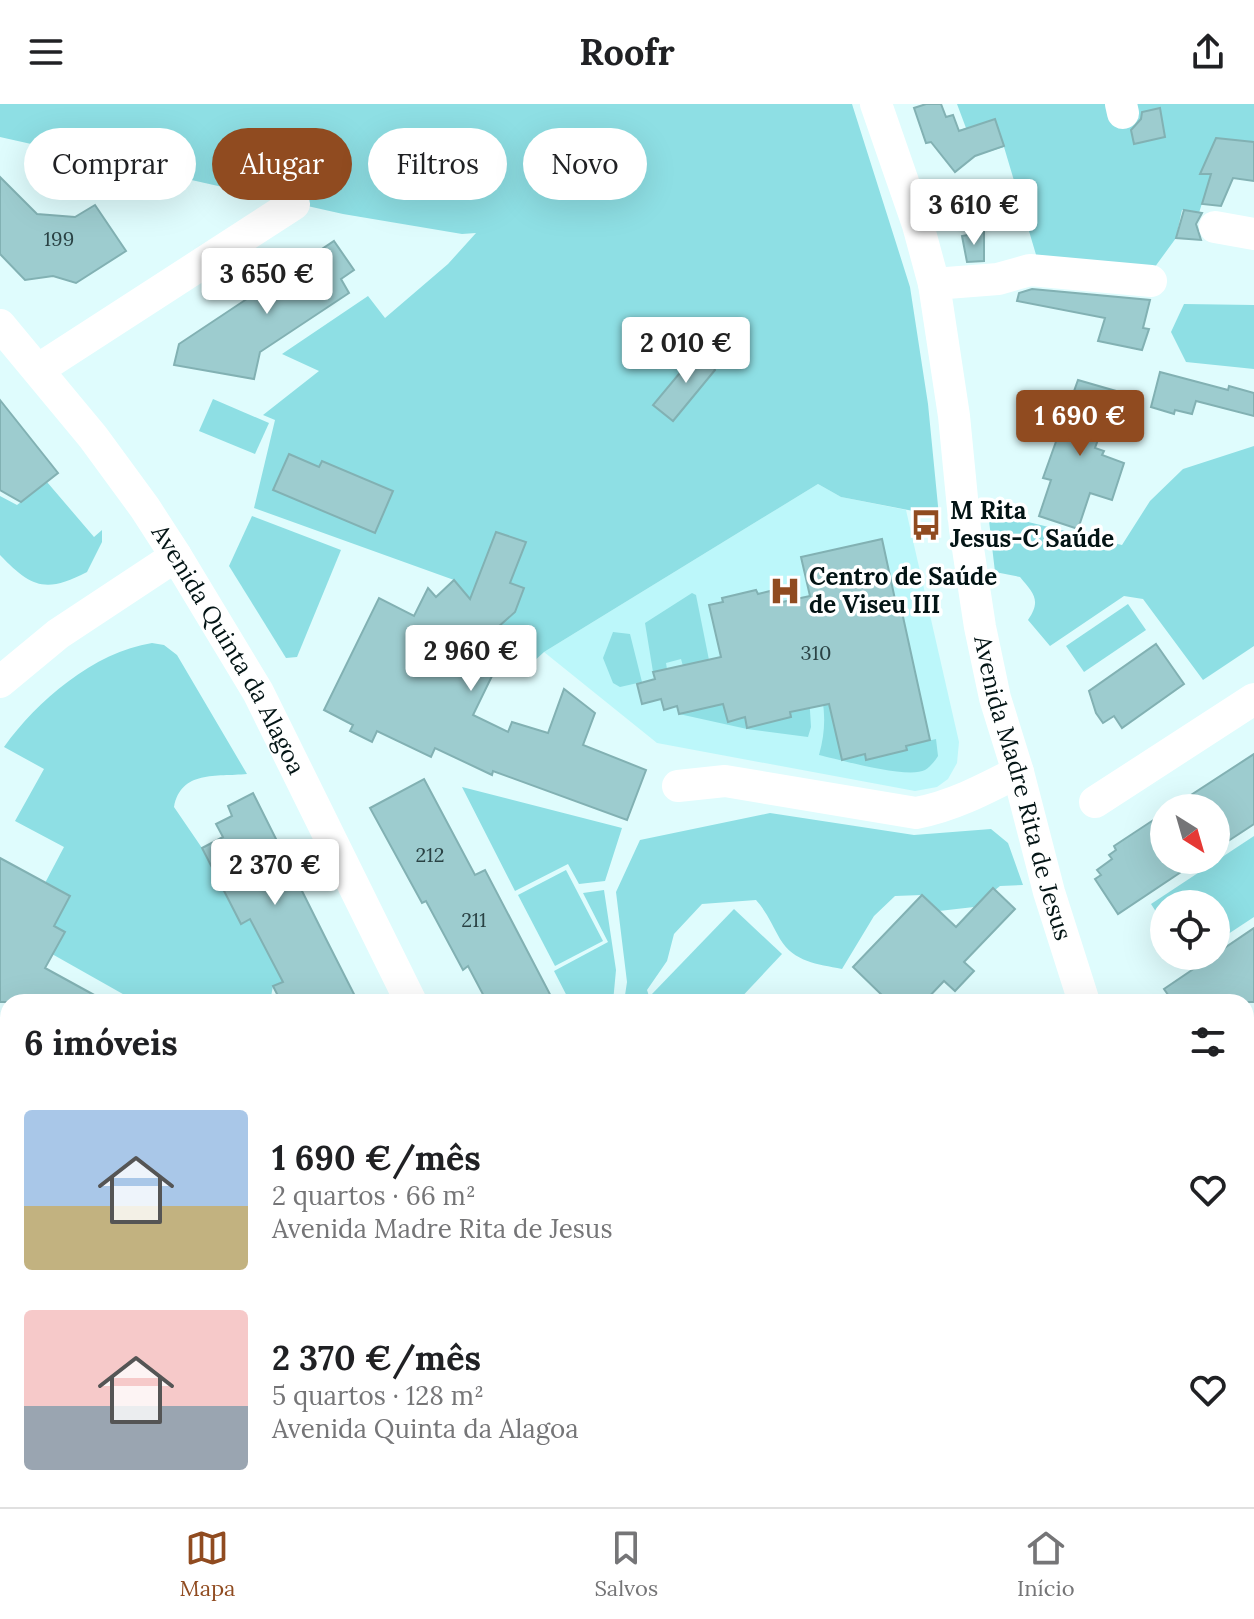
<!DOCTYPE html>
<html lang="pt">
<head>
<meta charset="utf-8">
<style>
  body { margin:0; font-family:Lora,serif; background:#f6f6f6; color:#202124; height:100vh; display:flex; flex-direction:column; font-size:30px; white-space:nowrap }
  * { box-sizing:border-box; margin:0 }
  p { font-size:26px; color:#757577 }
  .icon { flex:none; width:44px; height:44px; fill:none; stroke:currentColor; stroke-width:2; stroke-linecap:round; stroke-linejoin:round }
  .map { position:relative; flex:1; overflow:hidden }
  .details { position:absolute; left:0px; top:890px; width:1254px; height:514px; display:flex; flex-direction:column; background:#fff; border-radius:24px 24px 0 0; box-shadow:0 8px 32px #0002 }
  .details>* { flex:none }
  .banner { position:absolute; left:24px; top:24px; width:800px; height:72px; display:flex; gap:16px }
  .needle { width:52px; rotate:143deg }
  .fabs { position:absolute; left:1150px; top:690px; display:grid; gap:16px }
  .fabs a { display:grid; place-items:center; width:80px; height:80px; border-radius:50%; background:#fff; box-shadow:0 8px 32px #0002; font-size:40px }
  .price { position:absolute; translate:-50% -68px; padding:0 18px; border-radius:8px; background:#fff; color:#222; font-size:26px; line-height:52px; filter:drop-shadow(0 2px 4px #0008) }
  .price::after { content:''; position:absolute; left:50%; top:48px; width:24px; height:18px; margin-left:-12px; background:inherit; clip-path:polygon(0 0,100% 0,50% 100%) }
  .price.selected { background:#904b20; color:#fff }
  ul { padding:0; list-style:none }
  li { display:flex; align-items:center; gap:24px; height:200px; padding:0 24px }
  li span { display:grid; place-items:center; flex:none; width:224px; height:160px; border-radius:8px; color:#555 }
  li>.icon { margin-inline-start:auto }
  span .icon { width:96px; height:96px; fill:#fffc; stroke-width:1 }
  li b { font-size:34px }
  h2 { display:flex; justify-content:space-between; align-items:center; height:96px; padding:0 24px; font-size:34px }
  .tag { padding:0 28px; border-radius:36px; background:#fff; box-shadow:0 8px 32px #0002; font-size:28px; line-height:72px }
  .tag.selected { background:#904b20; color:#fff }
  header { display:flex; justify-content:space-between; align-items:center; height:104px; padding:0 24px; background:#fff; font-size:36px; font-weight:700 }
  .tabs { display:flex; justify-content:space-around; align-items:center; height:112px; border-top:2px solid #e0e0e0; background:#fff; font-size:22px; color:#757577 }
  .tabs a { display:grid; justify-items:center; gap:4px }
  .tabs .selected { color:#904b20 }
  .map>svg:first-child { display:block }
  .built { fill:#bcf7fa }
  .green { fill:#8edfe4 }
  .building { fill:#9dcccf; stroke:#82b1b3; stroke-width:2 }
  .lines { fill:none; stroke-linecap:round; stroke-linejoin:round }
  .minor { stroke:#fff; stroke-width:32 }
  .labels { text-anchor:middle; stroke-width:7; stroke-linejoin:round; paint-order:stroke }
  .number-label { font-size:20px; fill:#2a4244 }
  .poi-label { font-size:24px; font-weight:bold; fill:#031415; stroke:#fff; text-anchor:start }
  .street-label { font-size:24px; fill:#031415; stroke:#fff }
</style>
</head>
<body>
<header><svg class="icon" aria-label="menu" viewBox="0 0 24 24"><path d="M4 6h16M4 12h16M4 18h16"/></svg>Roofr<svg class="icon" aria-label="share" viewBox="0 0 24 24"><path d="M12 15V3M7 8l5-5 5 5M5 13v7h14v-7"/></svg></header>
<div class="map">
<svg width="1254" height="1403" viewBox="0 0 1254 1403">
  <rect width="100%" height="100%" fill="#dffcfd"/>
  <path class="built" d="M818 380 841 393 906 406 959 638 957 659 948 675 937 683 915 687 657 639 544 548Z"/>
  <g class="green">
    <path d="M0 0H852L910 183 928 300 939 412 841 393 818 380 544 548 531 560 519 550 454 476 254 404 275 316 263 311 319 267 282 250 368 192 385 214 448 160 476 129 462 130 343 110 0 33Z"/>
    <path d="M957 0H1254V38L1216 34 1201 69 1211 70 1199 109 1182 106 1176 134 1149 171 1037 154 1004 43 975 52 955 27 966 24Z"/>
    <path d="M1184 200 1254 201V265L1186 258 1171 228Z"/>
    <path d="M213 295 269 319 255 350 199 327Z"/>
    <path d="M1254 342V542L1203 576 1143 495 1124 492 1050 542 1028 516C1042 496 1033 489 1020 473L995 468 988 408 1122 441 1150 397 1183 365Z"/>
    <path d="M47 378 94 433 102 426V438L87 468C45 490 31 483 0 451V392L17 401Z"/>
    <path d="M252 412 341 446 297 553 286 554 229 462Z"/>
    <path d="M692 489 696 491 709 556 683 562 681 555 666 559 667 565 653 568 645 519Z"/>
    <path d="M1128 500 1146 526 1084 568 1066 542Z"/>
    <path d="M613 528 630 530 642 578 620 583 613 579 603 554Z"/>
    <path d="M152 539 164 541 177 551 247 670C216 673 181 666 174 703L202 744 242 819 250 815 302 868 273 882 270 898H137L52 850 65 828 54 822 70 793 45 779 64 743 15 717 44 665 4 643C37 597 94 548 152 539Z"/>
    <path d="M818 574 826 590 842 656 865 651 867 656 907 646 906 642 936 635 938 652C935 657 930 663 925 666 908 675 840 656 819 651 827 623 825 602 818 574Z"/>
    <path d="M809 590 811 623 808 633 747 625 679 610 698 606 697 599 722 593 728 617 745 613 748 623 791 613 790 608Z"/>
    <path d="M462 683 622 724 605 777 579 780 568 760 515 787Z"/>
    <path d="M770 709 914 731 991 725 1008 739 1023 781 1000 782 974 803 939 807 922 791 895 792 874 812 842 865C817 860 794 858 780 835 772 821 767 808 756 796L702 800 674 830 667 857 647 886 651 898H624L627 878 616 788 640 736Z"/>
    <path d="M1254 732V813L1216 838V800H1164V820L1151 800Z"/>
    <path d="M566 766 603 837 555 862 518 791Z"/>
    <path d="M604 786 616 866 613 898H570L554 867 608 838 583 789Z"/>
    <path d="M734 805 782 850 737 898H660L652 890Z"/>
    <path d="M8 1371V1396H154L164 1403H0V1383Z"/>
    <path d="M1246 1371H1254V1403H1242L1239 1396H1246Z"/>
    <path d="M359 1396H547L535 1403H363Z"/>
  </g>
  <g class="building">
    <path d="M926 0H941L946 13 953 11 959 27 995 15 1004 42 975 52 955 68 931 38 926 39 914 4Z"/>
    <path d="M1160 4 1165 33 1134 40 1131 26 1141 15 1142 8Z"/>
    <path d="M1216 34 1254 38V77L1233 74 1221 102 1202 100 1211 70H1200Z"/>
    <path d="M0 73 37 110 75 113 95 101 126 147 76 179 53 172 25 176 0 150Z"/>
    <path d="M1184 106 1202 109 1196 120 1201 136 1176 134Z"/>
    <path d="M984 128V157L967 158 962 132Z"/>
    <path d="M334 137 354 166 341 175 349 189 260 248 254 275 174 261 179 240Z"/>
    <path d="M1032 185 1150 196 1143 224 1149 225 1142 246 1098 237 1105 214 1017 197 1019 189Z"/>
    <path d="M704 240 715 266 673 317 653 301Z"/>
    <path d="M1160 268 1228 286 1229 282 1254 289V312L1196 297 1192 310 1175 306 1174 310 1151 303Z"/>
    <path d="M1078 276 1116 287 1095 344 1104 347 1102 351 1124 359 1112 396 1090 389 1078 425 1039 412 1051 376 1043 374Z"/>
    <path d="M0 296 58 369 21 398 0 386Z"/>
    <path d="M289 350 319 363 322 357 393 387 375 429 273 386Z"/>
    <path d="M496 428 526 438 510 479 524 484 515 508 460 557 492 572 473 611 508 628 512 618 548 629 564 585 595 609 583 641 646 666 627 716 493 667 492 671 435 644 431 653 377 627 372 638 350 627 353 621 324 606 379 494 414 512 428 484 436 493 454 476 470 495Z"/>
    <path d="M882 435 896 500 900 499 930 636 906 642 907 646 866 656 865 650 842 656 829 600 790 608 791 613 747 624 745 613 728 618 723 600 679 610 677 602 664 606 661 595 642 600 637 580 655 575 653 568 721 553 709 501 723 498 722 494 756 486 758 490 770 487 773 500 810 492 801 453Z"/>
    <path d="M1156 540 1184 580 1122 624 1114 612 1103 619 1096 609 1089 587Z"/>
    <path d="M1254 650V720L1216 745V704H1171Z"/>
    <path d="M424 675 475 771 485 766 554 898H487L468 862 463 866 426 797 422 799 370 704Z"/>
    <path d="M253 689 327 837 358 898H281L273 882 283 878 250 815 241 820 202 744 223 733 216 720 232 712 228 702Z"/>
    <path d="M1164 709V756H1199L1118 810 1095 775 1101 771 1097 766 1112 755 1109 751 1116 746 1114 742Z"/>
    <path d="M0 754 70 792 54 822 65 828 45 864 107 898H0Z"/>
    <path d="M993 784 1015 805 964 858 974 867 955 887 944 877 924 898H889L853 863 922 791 956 823Z"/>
    <path d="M1254 824V898H1173L1164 885Z"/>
  </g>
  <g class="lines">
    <g class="minor">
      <path id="s1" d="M876 0 918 121 934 180 954 312 965 425 980 523 995 594 1018 668 1049 788 1084 898"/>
      <path d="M1121 0 1123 9"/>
      <path d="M1215 123 1254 130"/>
      <path d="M934 180 998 175 1030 166 1151 177"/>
      <path id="s2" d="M0 221 93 333 145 404 176 452 258 588 411 898"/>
      <path d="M39 265 294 100"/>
      <path d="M0 578 58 530 176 452"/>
      <path d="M678 682 725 677 916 709C953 702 985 685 1018 668"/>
      <path d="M1095 698 1254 595"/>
      <path d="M1246 1252 1254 1262"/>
      <path d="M1246 1297 1254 1290"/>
      <path d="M1246 1337 1254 1344"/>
      <path d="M0 1353 8 1342"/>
      <path d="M186 1396 196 1403"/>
      <path d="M675 1396 679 1403"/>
      <path d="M1056 1396 1060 1403"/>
      <path d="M599 1403 612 1396"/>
      <path d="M729 1403 742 1396"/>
      <path d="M1146 1403 1160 1396"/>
    </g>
  </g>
  <defs>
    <symbol id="bus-bare" viewBox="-9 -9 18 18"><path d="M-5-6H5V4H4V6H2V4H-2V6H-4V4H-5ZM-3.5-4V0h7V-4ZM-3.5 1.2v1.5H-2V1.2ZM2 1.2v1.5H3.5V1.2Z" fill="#904b20" stroke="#fff" stroke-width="2.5" paint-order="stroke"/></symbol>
    <symbol id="hospital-bare" viewBox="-9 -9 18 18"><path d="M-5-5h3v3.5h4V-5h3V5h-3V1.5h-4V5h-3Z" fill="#904b20" stroke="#fff" stroke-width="2.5" paint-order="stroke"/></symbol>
  </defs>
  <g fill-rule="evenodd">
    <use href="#bus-bare" x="904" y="399" width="44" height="44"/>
    <use href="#hospital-bare" x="763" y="465" width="44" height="44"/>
  </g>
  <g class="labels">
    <g class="number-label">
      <text x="59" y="142">199</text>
      <text x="816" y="556">310</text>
      <text x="430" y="758">212</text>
      <text x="474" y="823">211</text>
    </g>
    <g class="poi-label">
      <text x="950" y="415">M Rita<tspan x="950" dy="28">Jesus-C Saúde</tspan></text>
      <text x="809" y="481">Centro de Saúde<tspan x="809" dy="28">de Viseu III</tspan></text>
    </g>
    <g class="street-label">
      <text dy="8" stroke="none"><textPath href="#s2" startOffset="398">Avenida Quinta da Alagoa</textPath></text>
      <text dy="8" stroke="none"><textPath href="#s1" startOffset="702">Avenida Madre Rita de Jesus</textPath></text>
    </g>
  </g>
</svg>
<div class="fabs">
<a><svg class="needle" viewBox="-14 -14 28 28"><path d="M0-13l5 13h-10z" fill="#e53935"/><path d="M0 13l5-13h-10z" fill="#757577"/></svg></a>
<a><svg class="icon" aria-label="locate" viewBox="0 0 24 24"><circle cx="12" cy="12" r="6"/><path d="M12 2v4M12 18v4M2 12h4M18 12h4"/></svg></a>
</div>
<b class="price" style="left:974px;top:143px">3 610 €</b>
<b class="price" style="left:267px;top:212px">3 650 €</b>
<b class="price" style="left:686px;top:281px">2 010 €</b>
<b class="price selected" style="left:1080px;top:354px">1 690 €</b>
<b class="price" style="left:471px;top:589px">2 960 €</b>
<b class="price" style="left:275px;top:803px">2 370 €</b>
<div class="banner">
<a class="tag">Comprar</a>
<a class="tag selected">Alugar</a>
<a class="tag">Filtros</a>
<a class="tag">Novo</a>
</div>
<section class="details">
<h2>6 imóveis<svg class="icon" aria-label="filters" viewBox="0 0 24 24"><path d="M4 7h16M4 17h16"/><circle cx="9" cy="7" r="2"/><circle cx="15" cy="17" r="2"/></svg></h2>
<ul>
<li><span style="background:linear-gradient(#a9c7e8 60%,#c2b280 0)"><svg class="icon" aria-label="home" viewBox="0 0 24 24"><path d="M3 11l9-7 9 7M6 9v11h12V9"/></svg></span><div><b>1 690 €/mês</b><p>2 quartos · 66 m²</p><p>Avenida Madre Rita de Jesus</p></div><svg class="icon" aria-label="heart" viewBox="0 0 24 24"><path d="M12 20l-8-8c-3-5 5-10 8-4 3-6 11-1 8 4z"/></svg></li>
<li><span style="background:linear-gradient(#f6c9c9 60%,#9aa5b1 0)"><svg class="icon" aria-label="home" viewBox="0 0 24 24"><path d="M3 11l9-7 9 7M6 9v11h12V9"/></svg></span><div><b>2 370 €/mês</b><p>5 quartos · 128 m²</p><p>Avenida Quinta da Alagoa</p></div><svg class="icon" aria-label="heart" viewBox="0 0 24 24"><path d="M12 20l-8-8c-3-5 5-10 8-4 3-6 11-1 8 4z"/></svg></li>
</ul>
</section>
</div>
<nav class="tabs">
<a class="selected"><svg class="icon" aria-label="map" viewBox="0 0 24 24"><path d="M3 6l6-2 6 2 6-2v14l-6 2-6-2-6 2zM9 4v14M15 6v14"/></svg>Mapa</a>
<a><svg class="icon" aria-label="saved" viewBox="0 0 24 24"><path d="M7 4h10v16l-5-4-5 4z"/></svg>Salvos</a>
<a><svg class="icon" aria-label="home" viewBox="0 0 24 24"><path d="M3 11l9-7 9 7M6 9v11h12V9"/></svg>Início</a>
</nav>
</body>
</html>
